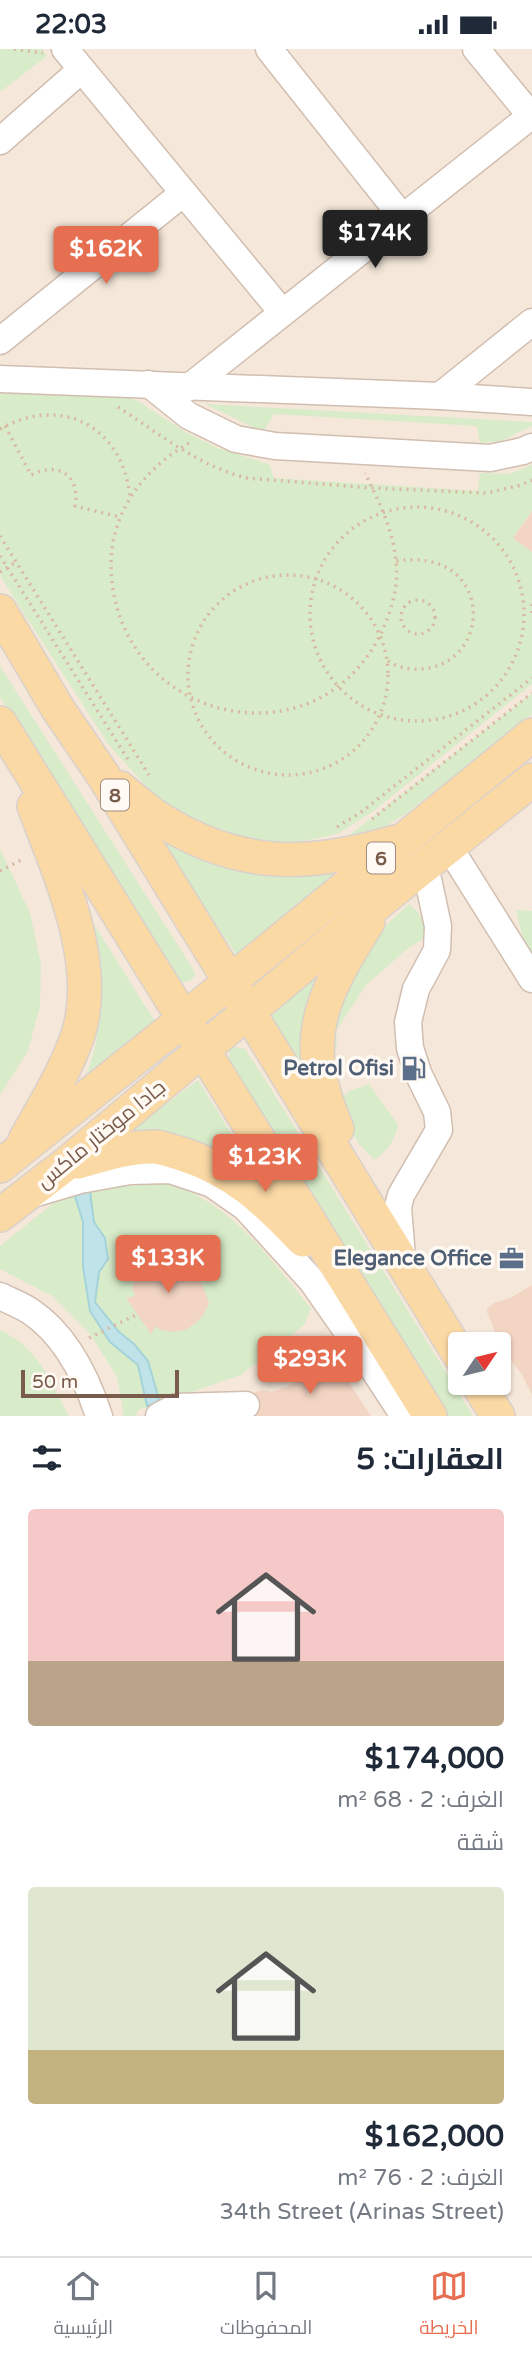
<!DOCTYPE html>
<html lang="ar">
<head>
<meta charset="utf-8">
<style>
  body { margin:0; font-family:"Varela Round",Cairo,sans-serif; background:#f6f6f7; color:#1f2937; direction:rtl; height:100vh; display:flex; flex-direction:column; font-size:26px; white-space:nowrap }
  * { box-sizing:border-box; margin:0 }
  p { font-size:23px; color:#747a83 }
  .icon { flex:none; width:38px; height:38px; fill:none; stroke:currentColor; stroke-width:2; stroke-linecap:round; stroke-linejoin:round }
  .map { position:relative; height:1367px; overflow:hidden; direction:ltr }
  .side { display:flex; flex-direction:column; background:#fff; flex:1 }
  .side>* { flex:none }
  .needle { width:46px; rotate:55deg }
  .controls { position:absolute; left:448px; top:1283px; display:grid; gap:14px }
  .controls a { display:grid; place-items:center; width:63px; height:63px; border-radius:7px; background:#fff; box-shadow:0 2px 5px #0004; font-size:35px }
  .scale { position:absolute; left:21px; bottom:18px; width:158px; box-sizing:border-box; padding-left:7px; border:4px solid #7a5c4d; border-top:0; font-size:19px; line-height:24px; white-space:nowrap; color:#7a5c4d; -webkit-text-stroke:5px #fffaf3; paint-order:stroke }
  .price { position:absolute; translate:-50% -60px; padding:0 16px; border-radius:7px; background:#e76f51; color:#fff; font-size:23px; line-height:46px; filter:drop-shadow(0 2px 4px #0008) }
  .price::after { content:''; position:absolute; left:50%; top:42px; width:21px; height:16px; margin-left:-10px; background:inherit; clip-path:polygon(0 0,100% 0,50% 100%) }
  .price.current { background:#222; color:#fff }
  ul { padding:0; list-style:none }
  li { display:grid; align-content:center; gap:14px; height:371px; padding:0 28px }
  li span { display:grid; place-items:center; height:217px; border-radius:7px; color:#555 }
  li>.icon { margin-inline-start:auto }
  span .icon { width:126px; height:126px; fill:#fffc; stroke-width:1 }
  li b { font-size:30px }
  h2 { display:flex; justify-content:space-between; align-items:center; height:84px; padding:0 28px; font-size:30px }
  .status { display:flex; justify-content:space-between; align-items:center; height:49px; padding:0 35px; background:#fff; direction:ltr }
  .status svg { height:19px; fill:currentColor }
  .dock { display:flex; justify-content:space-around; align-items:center; height:98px; border-top:2px solid #e0e1e3; background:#fff; font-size:19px; color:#747a83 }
  .dock a { display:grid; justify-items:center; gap:4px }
  .dock .current { color:#e76f51 }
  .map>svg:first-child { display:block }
  .residential { fill:#f5e8da; fill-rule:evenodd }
  .green { fill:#d8ecc9 }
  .water { fill:#bfe3e8; stroke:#a5d3da; stroke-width:2 }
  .building { fill:#f3d5c3 }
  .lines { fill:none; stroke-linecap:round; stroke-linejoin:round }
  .minor-casing { stroke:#d1beb0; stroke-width:29 }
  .major-casing { stroke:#dad1cd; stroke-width:36 }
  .path { stroke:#d9b8a5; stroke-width:3.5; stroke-dasharray:2 5; stroke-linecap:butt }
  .minor { stroke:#fff; stroke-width:26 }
  .major { stroke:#fbd9a5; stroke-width:33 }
  .labels { text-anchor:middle; stroke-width:7; stroke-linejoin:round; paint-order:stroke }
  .shield { fill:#fffaf3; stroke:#a28b7f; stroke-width:2 }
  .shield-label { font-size:19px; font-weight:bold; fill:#7a5c4d }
  .service-label { font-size:21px; font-weight:bold; fill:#4e5e75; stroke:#fffaf3; text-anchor:end }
  .street-label { font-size:21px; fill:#7a5c4d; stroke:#fffaf3 }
</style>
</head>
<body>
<div class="status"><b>22:03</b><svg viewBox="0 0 49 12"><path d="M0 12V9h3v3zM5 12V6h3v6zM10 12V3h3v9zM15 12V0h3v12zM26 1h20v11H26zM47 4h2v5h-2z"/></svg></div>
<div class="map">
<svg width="532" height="1367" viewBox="0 0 532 1367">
  <rect width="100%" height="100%" fill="#fdf6ec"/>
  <path class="residential" d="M0 0H532V1367H0ZM460 1295H499V1334H460Z"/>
  <g class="green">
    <path d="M0 0H42L47 7 0 43Z"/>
    <path d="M0 332 107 340 138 352 187 384 218 399 269 415 274 429 478 442 480 424 509 425 532 416V462L513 489 532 503V635L371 764 337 785 293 794 245 789 199 777 154 746 108 695 0 527Z"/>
    <path d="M205 355 532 373V377L501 392 480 394 477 377 274 365 263 383Z"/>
    <path d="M0 617 193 920 195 927 190 932 179 934 0 648Z"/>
    <path d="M532 644V665L407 764 379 781 343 791Z"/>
    <path d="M148 779 350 813 237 906Z"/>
    <path d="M0 800 30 864 41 916 40 957 28 1002 0 1046Z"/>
    <path d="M409 855C421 864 425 873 426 888L407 900 366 936 336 982 337 995 333 1005 325 982 369 892Z"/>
    <path d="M516 861 532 862V902L526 903Z"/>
    <path d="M90 869 159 979 70 1055C76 1044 83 1032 88 1021 107 971 99 920 90 869Z"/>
    <path d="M340 901 313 1039 267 968Z"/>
    <path d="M235 998 245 1000 266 1032 473 1367H447L229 1011 230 1000Z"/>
    <path d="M198 1031 265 1139 124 1087Z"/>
    <path d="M369 1035 398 1076C394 1093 387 1102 374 1111L358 1094 336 1052 352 1041Z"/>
    <path d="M154 1129C231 1151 262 1201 311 1259L304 1276 241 1326 138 1361 136 1367H124L117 1328 90 1285 52 1247 0 1220V1197L51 1156 70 1145Z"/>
    <path d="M0 1281C38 1299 50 1331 69 1367H0Z"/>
  </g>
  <path class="water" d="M90 1142 94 1173 105 1189 108 1210 99 1223 95 1253 119 1283 134 1295 148 1312 160 1354 147 1357 138 1316 110 1293 90 1262 83 1218V1173L74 1144Z"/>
  <g class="building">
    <path d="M532 462V503L513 489Z"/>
    <path d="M166 1205 179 1206 190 1216 202 1235 209 1254 204 1265 196 1274 185 1281 172 1283 160 1281 156 1277 151 1285 126 1249 135 1247 132 1240 136 1227 143 1217 153 1209Z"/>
    <path d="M532 1236V1346L521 1324 503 1302 486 1261 494 1254 510 1249Z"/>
    <path d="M333 1307 338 1311 350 1335 371 1367H238L253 1344 262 1341 272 1343 289 1337 310 1325 317 1314Z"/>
  </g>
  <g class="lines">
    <defs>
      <g id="minor">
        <path d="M65 0 282 263"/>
        <path d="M269 0 403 169"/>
        <path d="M476 0 531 67"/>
        <path d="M0 92 81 21"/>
        <path d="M0 292 182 145"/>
        <path d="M0 330 440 347 532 353"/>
        <path d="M149 335 189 367 236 390 275 397 490 409 523 402 532 398"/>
        <path d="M188 339 532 66"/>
        <path d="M440 347 532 273"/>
        <path d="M449 798 532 930"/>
        <path d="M36 1144 80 1131 130 1122 170 1121 212 1135 245 1158 312 1232 372 1318 404 1367"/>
        <path d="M402 1209 398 1158 401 1146 439 1081 437 1063 418 1024 410 999 408 973 416 940 437 901 438 877 425 816"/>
        <path d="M0 1247C10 1252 21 1256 30 1262 66 1286 86 1327 99 1367"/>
        <path d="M159 1367 176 1358 246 1356"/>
      </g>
      <g id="major">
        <path d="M0 562 58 660 103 726 460 1307"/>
        <path d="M0 674 430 1367"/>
        <path d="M120 739C132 749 145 760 158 769 238 820 307 819 395 793"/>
        <path d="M337 1080C299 991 319 951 368 873"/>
        <path d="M25 1091C44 1057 65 1023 78 986 101 914 59 824 34 757"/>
        <path d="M78 1113C103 1106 129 1097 156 1098 165 1099 174 1103 182 1105 235 1122 266 1152 303 1191"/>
        <path d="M0 1117 183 971 532 686"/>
        <path d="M0 1166 65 1116 383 850 532 731"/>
        <path d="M477 1334 498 1367"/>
      </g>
    </defs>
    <use href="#minor" class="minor-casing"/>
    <use href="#major" class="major-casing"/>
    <g class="path">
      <path d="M14 0 43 4"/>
      <path d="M118 358C160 385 198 417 247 429L372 439 487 444 521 436 532 431"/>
      <path d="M5 377 31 426C57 412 81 426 75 457L120 468"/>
      <path d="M0 380C62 345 123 378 130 448"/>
      <path d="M189 394C144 420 110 463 111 518 115 674 319 721 383 580 392 560 399 535 396 513 393 480 379 453 365 424"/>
      <circle cx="417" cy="565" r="107"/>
      <path d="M0 487 149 726"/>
      <path d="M0 507 129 712"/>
      <path d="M0 523 16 513"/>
      <circle cx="288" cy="626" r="100"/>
      <circle cx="418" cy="568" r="17"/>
      <path d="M532 555V567"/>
      <path d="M388 612C397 618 409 621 419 620 494 618 496 497 396 512"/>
      <path d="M372 770 532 644"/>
      <path d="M337 778 360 764 532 629"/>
      <path d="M0 822 23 810"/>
      <path d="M89 1289 138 1265"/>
    </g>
    <use href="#minor" class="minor"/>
    <use href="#major" class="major"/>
  </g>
  <defs>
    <symbol id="fuel-bare" viewBox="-9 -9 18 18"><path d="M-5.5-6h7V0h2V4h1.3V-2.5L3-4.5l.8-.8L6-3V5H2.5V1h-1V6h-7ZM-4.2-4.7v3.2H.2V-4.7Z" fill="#5c6f8a" stroke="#fffaf3" stroke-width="2.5" paint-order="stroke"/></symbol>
    <symbol id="office-bare" viewBox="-9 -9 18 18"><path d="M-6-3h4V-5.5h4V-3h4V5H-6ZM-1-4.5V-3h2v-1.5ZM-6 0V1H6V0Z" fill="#5c6f8a" stroke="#fffaf3" stroke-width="2.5" paint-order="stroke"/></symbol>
  </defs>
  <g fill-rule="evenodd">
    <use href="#fuel-bare" x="396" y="1002" width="35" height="35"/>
    <use href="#office-bare" x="494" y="1192" width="35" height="35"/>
  </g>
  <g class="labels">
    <g class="shield">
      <rect x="101" y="730.5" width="28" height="31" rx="5"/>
      <rect x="367" y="793.5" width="28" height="31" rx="5"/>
    </g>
    <g class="shield-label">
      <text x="115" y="753">8</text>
      <text x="381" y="816">6</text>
    </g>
    <g class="service-label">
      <text x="394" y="1026">Petrol Ofisi</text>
      <text x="492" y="1216">Elegance Office</text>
    </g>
    <g class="street-label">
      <text transform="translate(101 1085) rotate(-39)" y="7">جادا موختار ماكس</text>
    </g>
  </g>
</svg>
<div class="controls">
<a><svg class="needle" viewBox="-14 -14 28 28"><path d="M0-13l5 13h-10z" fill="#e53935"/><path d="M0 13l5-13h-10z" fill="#747a83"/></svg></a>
</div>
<div class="scale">50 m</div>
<b class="price current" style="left:375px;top:221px">$174K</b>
<b class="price" style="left:106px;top:237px">$162K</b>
<b class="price" style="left:265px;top:1145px">$123K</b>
<b class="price" style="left:168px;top:1246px">$133K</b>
<b class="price" style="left:310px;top:1347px">$293K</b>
</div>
<section class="side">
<h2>العقارات: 5<svg class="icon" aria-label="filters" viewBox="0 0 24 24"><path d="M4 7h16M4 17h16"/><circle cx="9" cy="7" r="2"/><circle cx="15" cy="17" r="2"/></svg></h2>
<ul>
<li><span style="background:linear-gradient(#f6c9c9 70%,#b9a48a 0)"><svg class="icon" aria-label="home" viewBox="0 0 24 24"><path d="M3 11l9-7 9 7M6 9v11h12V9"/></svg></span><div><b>$174,000</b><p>الغرف: 2 · 68 m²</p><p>شقة</p></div></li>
<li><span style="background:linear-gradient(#dfe7d0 75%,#c2b280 0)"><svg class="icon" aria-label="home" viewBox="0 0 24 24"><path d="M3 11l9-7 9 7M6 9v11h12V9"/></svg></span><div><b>$162,000</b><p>الغرف: 2 · 76 m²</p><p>34th Street (Arinas Street)</p></div></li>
</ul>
</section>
<nav class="dock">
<a class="current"><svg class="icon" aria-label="map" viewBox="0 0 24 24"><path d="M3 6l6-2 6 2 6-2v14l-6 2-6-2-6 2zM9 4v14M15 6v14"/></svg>الخريطة</a>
<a><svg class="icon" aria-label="saved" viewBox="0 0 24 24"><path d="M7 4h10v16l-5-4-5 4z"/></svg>المحفوظات</a>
<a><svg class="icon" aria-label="home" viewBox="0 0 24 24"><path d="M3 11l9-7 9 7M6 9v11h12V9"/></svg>الرئيسية</a>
</nav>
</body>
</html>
